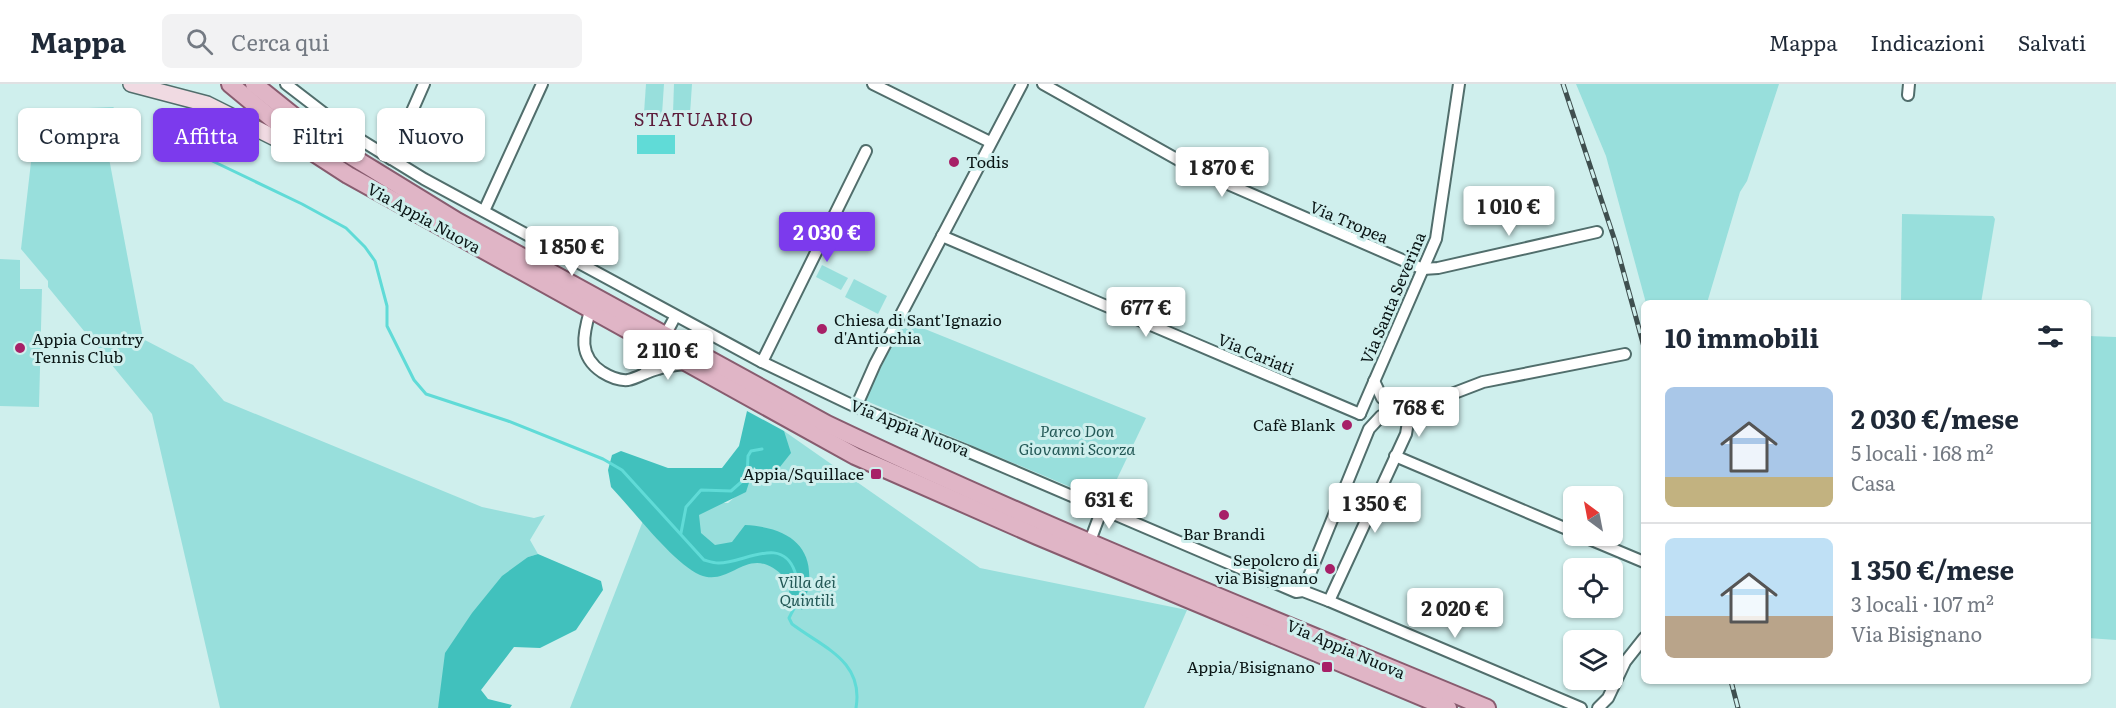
<!DOCTYPE html>
<html lang="it">
<head>
<meta charset="utf-8">
<style>
  body { margin:0; font-family:Literata,serif; background:#f2f2f3; color:#1f2937; height:100vh; display:flex; flex-direction:column; font-size:22px; white-space:nowrap }
  * { box-sizing:border-box; margin:0 }
  p { font-size:20px; color:#747a83 }
  .icon { flex:none; width:33px; height:33px; fill:none; stroke:currentColor; stroke-width:2; stroke-linecap:round; stroke-linejoin:round }
  .map { position:relative; flex:1; overflow:hidden }
  .details { position:absolute; left:1641px; top:216px; width:450px; height:384px; display:flex; flex-direction:column; background:#fff; border-radius:9px; box-shadow:0 2px 4px #0004 }
  .details>* { flex:none }
  .hud { position:absolute; left:18px; top:24px; width:570px; height:54px; display:flex; gap:12px }
  .needle { width:39px; rotate:328deg }
  .fabs { position:absolute; left:1563px; top:402px; display:grid; gap:12px }
  .fabs a { display:grid; place-items:center; width:60px; height:60px; border-radius:9px; background:#fff; box-shadow:0 2px 4px #0004; font-size:30px }
  .price { position:absolute; translate:-50% -51px; padding:0 14px; border-radius:6px; background:#fff; color:#222; font-size:20px; line-height:39px; filter:drop-shadow(0 2px 3px #0008) }
  .price::after { content:''; position:absolute; left:50%; top:36px; width:18px; height:14px; margin-left:-9px; background:inherit; clip-path:polygon(0 0,100% 0,50% 100%) }
  .price.active { background:#7c3aed; color:#fff }
  ul { padding:0; list-style:none }
  li { display:flex; align-items:center; gap:18px; height:150px; padding:0 24px }
  li+li { border-top:2px solid #e0e1e3 }
  li span { display:grid; place-items:center; flex:none; width:168px; height:120px; border-radius:9px; color:#555 }
  li>.icon { margin-inline-start:auto }
  span .icon { width:72px; height:72px; fill:#fffc; stroke-width:1 }
  li b { font-size:26px }
  h2 { display:flex; justify-content:space-between; align-items:center; height:72px; padding:0 24px; font-size:26px }
  .tag { padding:0 21px; border-radius:9px; background:#fff; box-shadow:0 2px 4px #0004; font-size:21px; line-height:54px }
  .tag.active { background:#7c3aed; color:#fff }
  header { display:flex; align-items:center; gap:36px; box-sizing:border-box; height:84px; padding:0 30px; background:#fff; border-bottom:2px solid #e0e1e3 }
  header strong { font-size:28px }
  nav { display:flex; gap:33px; margin-inline-start:auto; font-size:21px }
  .search { width:420px; height:54px; background:#f2f2f3; display:flex; align-items:center; gap:15px; box-sizing:border-box; padding:0 21px; border-radius:9px; color:#747a83; font-size:22px }
  .map>svg:first-child { display:block }
  .green { fill:#98dfdc }
  .forest { fill:#41c1bd }
  .water { fill:#60dbd7 }
  .lines { fill:none; stroke-linecap:round; stroke-linejoin:round }
  .stream { stroke:#60dbd7; stroke-width:3 }
  .street-casing { stroke:#516e6c; stroke-width:14 }
  .secondary-casing { stroke:#516e6c; stroke-width:18 }
  .primary-casing { stroke:#885c6f; stroke-width:20 }
  .street { stroke:#fff; stroke-width:10 }
  .secondary { stroke:#f0dae2; stroke-width:15 }
  .primary { stroke:#e0b5c6; stroke-width:16 }
  .rail-casing { stroke:#3f4f4f; stroke-width:5 }
  .rail { stroke:#cfefed; stroke-width:3; stroke-dasharray:9; stroke-linecap:butt }
  .poi-dot { fill:#a72067; stroke:#cfefed; stroke-width:2 }
  .labels { text-anchor:middle; stroke-width:6; stroke-linejoin:round; paint-order:stroke }
  .poi-label { font-size:16px; fill:#0a1515; stroke:#cfefed; text-anchor:end }
  .street-label { font-size:16px; fill:#0a1515; stroke:#cfefed }
  .park-label { font-size:16px; font-style:italic; fill:#235856; stroke:#cfefed }
  .neighbourhood-label { font-size:18px; letter-spacing:1.5px; fill:#5d1c3b; stroke:#cfefed }
</style>
</head>
<body>
<header>
<strong>Mappa</strong>
<div class="search"><svg class="icon" aria-label="search" viewBox="0 0 24 24"><circle cx="10" cy="10" r="6"/><path d="M15 15l6 6"/></svg>Cerca qui</div>
<nav><a>Mappa</a><a>Indicazioni</a><a>Salvati</a></nav>
</header>
<div class="map">
<svg width="2116" height="624" viewBox="0 0 2116 624">
  <rect width="100%" height="100%" fill="#cfefed"/>
  <g class="green">
    <path d="M646 0H664L662 30 644 29Z"/>
    <path d="M674 0H692L690 30 673 29Z"/>
    <path d="M1576 0H1779L1747 97 1740 108 1707 219H1646L1606 72Z"/>
    <path d="M114 23 102 37 143 255 193 281 224 317 482 423 534 434 545 431 530 456 538 470 528 473 441 613 438 624H220L152 330 48 203V197L21 165 37 26Z"/>
    <path d="M1902 130 1993 132 1995 135 1981 219H1901Z"/>
    <path d="M0 175 20 176V205H42L39 323 0 322Z"/>
    <path d="M822 181 848 194 841 206 816 193Z"/>
    <path d="M854 195 887 212 878 230 845 213Z"/>
    <path d="M905 237 1146 334 1106 418 864 316Z"/>
    <path d="M2088 252 2116 253V556L2088 554Z"/>
    <path d="M784 347 980 484 1187 526 1144 624H570L655 406 707 419H728L742 407Z"/>
  </g>
  <g class="forest">
    <path d="M747 327 784 347 791 369 768 398 754 383 746 408 699 431 701 449 715 461 732 458 745 441C800 444 822 473 802 526 798 521 793 516 790 511 788 505 789 499 785 494 749 456 732 504 700 491 673 479 633 426 611 403L608 386 612 371 621 367 668 384H722L739 362Z"/>
    <path d="M538 470 601 497 603 506 576 546 540 564 514 563 481 606 488 615 512 621 510 624H438L445 569 472 529 502 492 528 473Z"/>
  </g>
  <rect class="water" x="637" y="51" width="38" height="19"/>
  <g class="lines">
    <g class="stream">
      <path d="M179 61 302 120 346 144 365 163 375 177 387 222V242L414 296 426 310 508 337 603 375 622 386 704 476C708 477 714 479 718 479 743 480 782 450 795 488 805 514 800 512 789 534L792 540C824 564 864 577 856 624"/>
      <path d="M681 449 686 423 701 406 731 407 747 393 748 372 751 367 762 365"/>
    </g>
    <defs>
      <g id="street">
        <path d="M286 0 351 50 424 95 762 278 856 323 969 368 1296 508 1303 507 1329 517 1581 624"/>
        <path d="M873 0 990 58"/>
        <path d="M1043 0 1198 87 1423 185 1438 184 1597 148"/>
        <path d="M1908 11 1909 0"/>
        <path d="M391 75 424 0"/>
        <path d="M484 127 542 0"/>
        <path d="M942 152 1360 330"/>
        <path d="M590 227C583 251 578 272 602 288 610 293 618 297 628 296 638 294 648 287 658 285 667 282 677 281 686 280"/>
        <path d="M762 278 866 67"/>
        <path d="M645 289 675 233"/>
        <path d="M1374 297 1382 314 1408 325"/>
        <path d="M856 323 875 280 1022 0"/>
        <path d="M1360 330 1436 155 1459 0"/>
        <path d="M1395 372 1574 448"/>
        <path d="M1582 452 1644 478"/>
        <path d="M1090 457 1102 425"/>
        <path d="M1303 507 1369 345 1381 332 1410 326 1483 298 1625 270"/>
        <path d="M1329 517 1406 350 1410 326"/>
        <path d="M1598 624 1608 614 1625 578 1644 554"/>
      </g>
      <path id="secondary" d="M131 0 207 20 281 57 306 58"/>
      <g id="primary">
        <path d="M230 0 311 67 348 91 855 372 1037 452 1448 624"/>
        <path d="M254 0 320 53 457 137 827 340C1043 443 1266 532 1487 624"/>
      </g>
    </defs>
    <use href="#street" class="street-casing"/>
    <use href="#secondary" class="secondary-casing"/>
    <use href="#primary" class="primary-casing"/>
    <use href="#street" class="street"/>
    <use href="#secondary" class="secondary"/>
    <use href="#primary" class="primary"/>
    <defs>
      <g id="rail">
        <path d="M1563 0 1615 157 1644 263"/>
        <path d="M1731 597 1738 624"/>
      </g>
    </defs>
    <use href="#rail" class="rail-casing"/>
    <use href="#rail" class="rail"/>
  </g>
  <g class="poi-dot">
    <circle cx="954" cy="78" r="6"/>
    <circle cx="822" cy="245" r="6"/>
    <circle cx="20" cy="264" r="6"/>
    <circle cx="1347" cy="341" r="6"/>
    <rect x="870" y="384" width="12" height="12" rx="3"/>
    <circle cx="1224" cy="431" r="6"/>
    <circle cx="1330" cy="485" r="6"/>
    <rect x="1321" y="577" width="12" height="12" rx="3"/>
  </g>
  <g class="labels">
    <g class="poi-label">
      <text x="966" y="84" text-anchor="start">Todis</text>
      <text x="834" y="242" text-anchor="start">Chiesa di Sant'Ignazio<tspan x="834" dy="18">d'Antiochia</tspan></text>
      <text x="32" y="261" text-anchor="start">Appia Country<tspan x="32" dy="18">Tennis Club</tspan></text>
      <text x="1335" y="347">Cafè Blank</text>
      <text x="864" y="396">Appia/Squillace</text>
      <text x="1224" y="456" text-anchor="middle">Bar Brandi</text>
      <text x="1318" y="482">Sepolcro di<tspan x="1318" dy="18">via Bisignano</tspan></text>
      <text x="1315" y="589">Appia/Bisignano</text>
    </g>
    <g class="street-label">
      <text transform="translate(424 134) rotate(29)" y="6">Via Appia Nuova</text>
      <text transform="translate(1349 138) rotate(23)" y="6">Via Tropea</text>
      <text transform="translate(1393 214) rotate(-67)" y="6">Via Santa Severina</text>
      <text transform="translate(1256 270) rotate(23)" y="6">Via Cariati</text>
      <text transform="translate(910 344) rotate(22)" y="6">Via Appia Nuova</text>
      <text transform="translate(1346 565) rotate(23)" y="6">Via Appia Nuova</text>
    </g>
    <g class="park-label">
      <text x="1077" y="353">Parco Don<tspan x="1077" dy="18">Giovanni Scorza</tspan></text>
      <text x="807" y="504">Villa dei<tspan x="807" dy="18">Quintili</tspan></text>
    </g>
    <g class="neighbourhood-label">
      <text x="694" y="42">STATUARIO</text>
    </g>
  </g>
</svg>
<div class="fabs">
<a><svg class="needle" viewBox="-14 -14 28 28"><path d="M0-13l5 13h-10z" fill="#e53935"/><path d="M0 13l5-13h-10z" fill="#747a83"/></svg></a>
<a><svg class="icon" aria-label="locate" viewBox="0 0 24 24"><circle cx="12" cy="12" r="6"/><path d="M12 2v4M12 18v4M2 12h4M18 12h4"/></svg></a>
<a><svg class="icon" aria-label="layers" viewBox="0 0 24 24"><path d="M12 4l9 5-9 5-9-5zM3 14l9 5 9-5"/></svg></a>
</div>
<b class="price" style="left:1222px;top:114px">1 870 €</b>
<b class="price" style="left:1509px;top:153px">1 010 €</b>
<b class="price active" style="left:827px;top:179px">2 030 €</b>
<b class="price" style="left:572px;top:193px">1 850 €</b>
<b class="price" style="left:1146px;top:254px">677 €</b>
<b class="price" style="left:668px;top:297px">2 110 €</b>
<b class="price" style="left:1419px;top:354px">768 €</b>
<b class="price" style="left:1109px;top:446px">631 €</b>
<b class="price" style="left:1375px;top:450px">1 350 €</b>
<b class="price" style="left:1455px;top:555px">2 020 €</b>
<div class="hud">
<a class="tag">Compra</a>
<a class="tag active">Affitta</a>
<a class="tag">Filtri</a>
<a class="tag">Nuovo</a>
</div>
<section class="details">
<h2>10 immobili<svg class="icon" aria-label="filters" viewBox="0 0 24 24"><path d="M4 7h16M4 17h16"/><circle cx="9" cy="7" r="2"/><circle cx="15" cy="17" r="2"/></svg></h2>
<ul>
<li><span style="background:linear-gradient(#a9c7e8 75%,#c2b280 0)"><svg class="icon" aria-label="home" viewBox="0 0 24 24"><path d="M3 11l9-7 9 7M6 9v11h12V9"/></svg></span><div><b>2 030 €/mese</b><p>5 locali · 168 m²</p><p>Casa</p></div></li>
<li><span style="background:linear-gradient(#bfe0f5 65%,#b9a48a 0)"><svg class="icon" aria-label="home" viewBox="0 0 24 24"><path d="M3 11l9-7 9 7M6 9v11h12V9"/></svg></span><div><b>1 350 €/mese</b><p>3 locali · 107 m²</p><p>Via Bisignano</p></div></li>
</ul>
</section>
</div>
</body>
</html>
